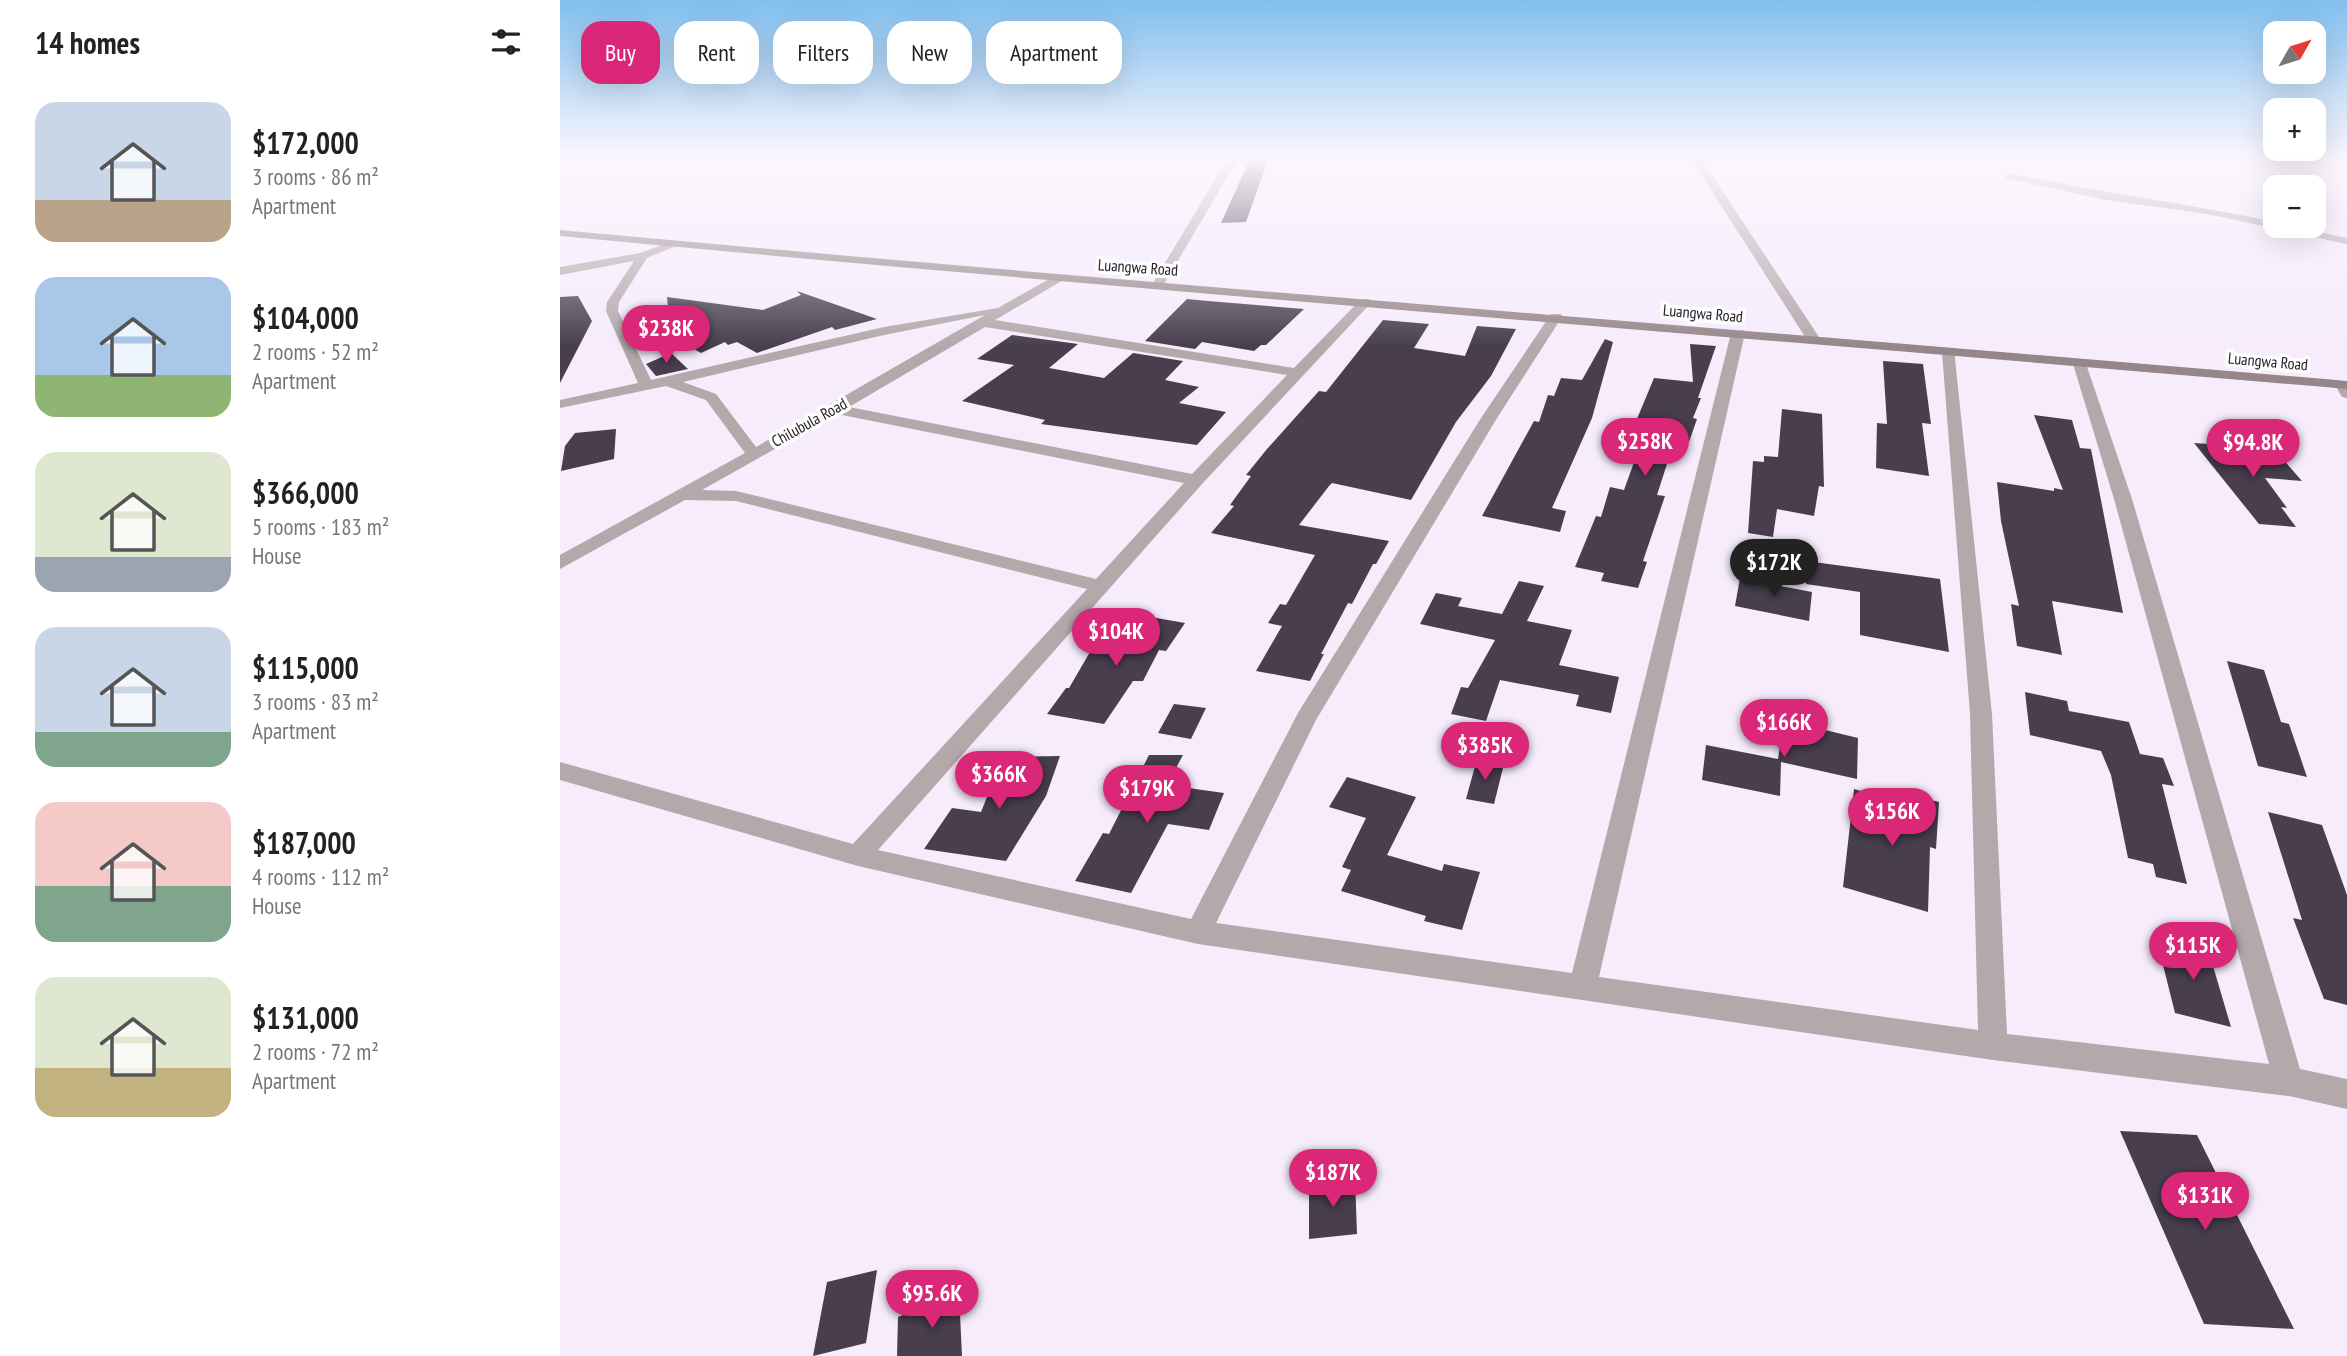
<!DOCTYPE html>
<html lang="en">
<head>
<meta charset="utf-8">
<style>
  body { margin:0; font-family:"PT Sans Narrow",sans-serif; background:#f2f2f2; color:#222; height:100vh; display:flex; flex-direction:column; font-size:26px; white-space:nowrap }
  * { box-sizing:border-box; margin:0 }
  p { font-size:23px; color:#767676 }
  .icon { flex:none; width:38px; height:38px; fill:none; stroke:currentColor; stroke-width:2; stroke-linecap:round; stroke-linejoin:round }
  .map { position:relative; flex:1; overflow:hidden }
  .panel { display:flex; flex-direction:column; background:#fff; width:560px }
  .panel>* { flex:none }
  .guide { position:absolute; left:21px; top:21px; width:665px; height:63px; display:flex; gap:14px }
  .needle { width:46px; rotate:51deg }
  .controls { position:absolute; left:1703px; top:21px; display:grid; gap:14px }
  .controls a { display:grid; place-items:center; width:63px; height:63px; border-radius:14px; background:#fff; box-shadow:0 7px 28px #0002; font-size:35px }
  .price { position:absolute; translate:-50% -60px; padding:0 16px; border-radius:24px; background:#db2777; color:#fff; font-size:23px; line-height:46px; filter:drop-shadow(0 2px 4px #0008) }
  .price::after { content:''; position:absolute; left:50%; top:42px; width:21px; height:16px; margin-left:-10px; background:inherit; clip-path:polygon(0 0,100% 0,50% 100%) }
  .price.active { background:#222; color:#fff }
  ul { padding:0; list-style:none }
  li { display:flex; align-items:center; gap:21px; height:175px; padding:0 35px }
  li span { display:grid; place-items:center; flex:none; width:196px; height:140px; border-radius:21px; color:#555 }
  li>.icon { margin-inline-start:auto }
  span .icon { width:84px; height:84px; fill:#fffc; stroke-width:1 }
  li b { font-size:30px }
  h2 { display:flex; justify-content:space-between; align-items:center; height:84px; padding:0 35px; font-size:30px }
  .chip { padding:0 24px; border-radius:21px; background:#fff; box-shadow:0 7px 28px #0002; font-size:24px; line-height:63px }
  .chip.active { background:#db2777; color:#fff }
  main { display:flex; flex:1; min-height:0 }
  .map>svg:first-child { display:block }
  .building { fill:#483e4e }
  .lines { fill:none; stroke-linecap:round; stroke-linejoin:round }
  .street { fill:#b4a8aa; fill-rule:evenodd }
  .secondary { fill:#968689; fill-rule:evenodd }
  .labels { text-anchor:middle; stroke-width:7; stroke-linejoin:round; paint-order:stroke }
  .far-street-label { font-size:16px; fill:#262129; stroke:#fdfdfd }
</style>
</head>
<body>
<main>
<section class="panel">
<h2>14 homes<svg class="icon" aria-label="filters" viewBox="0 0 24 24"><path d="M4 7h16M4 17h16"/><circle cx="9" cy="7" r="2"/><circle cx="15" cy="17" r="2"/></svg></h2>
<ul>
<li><span style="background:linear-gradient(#c9d6e8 70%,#b9a48a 0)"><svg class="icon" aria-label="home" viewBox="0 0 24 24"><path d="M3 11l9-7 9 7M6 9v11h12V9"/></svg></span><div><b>$172,000</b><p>3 rooms · 86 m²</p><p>Apartment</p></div></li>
<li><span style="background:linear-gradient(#a9c7e8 70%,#8fb573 0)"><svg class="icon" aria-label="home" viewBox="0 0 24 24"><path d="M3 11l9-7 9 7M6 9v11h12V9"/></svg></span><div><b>$104,000</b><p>2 rooms · 52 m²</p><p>Apartment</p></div></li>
<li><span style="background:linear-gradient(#dfe7d0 75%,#9aa5b1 0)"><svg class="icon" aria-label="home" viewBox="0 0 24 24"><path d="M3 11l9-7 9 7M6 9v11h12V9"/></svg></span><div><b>$366,000</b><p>5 rooms · 183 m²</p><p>House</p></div></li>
<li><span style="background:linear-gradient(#c9d6e8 75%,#7fa58c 0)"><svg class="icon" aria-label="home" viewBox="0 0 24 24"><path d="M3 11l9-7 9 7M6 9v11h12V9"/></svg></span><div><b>$115,000</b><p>3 rooms · 83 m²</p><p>Apartment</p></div></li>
<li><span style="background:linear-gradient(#f6c9c9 60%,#7fa58c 0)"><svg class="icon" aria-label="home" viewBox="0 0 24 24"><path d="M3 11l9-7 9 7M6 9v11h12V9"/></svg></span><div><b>$187,000</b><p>4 rooms · 112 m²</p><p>House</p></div></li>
<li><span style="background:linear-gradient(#dfe7d0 65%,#c2b280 0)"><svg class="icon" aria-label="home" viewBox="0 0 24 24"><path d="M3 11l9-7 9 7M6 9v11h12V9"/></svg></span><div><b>$131,000</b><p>2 rooms · 72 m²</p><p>Apartment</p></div></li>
</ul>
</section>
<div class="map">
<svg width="1787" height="1356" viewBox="0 0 1787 1356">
  <rect width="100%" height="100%" fill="#f6ecfc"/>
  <g class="building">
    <path d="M691 157H709L686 222 661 223Z"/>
    <path d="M237 291 317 319 275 330 272 327 197 353 177 342 168 345 165 342 141 353 82 320 108 307 107 297 203 310 241 295Z"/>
    <path d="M18 296 32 321 0 383V297Z"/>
    <path d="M627 299 648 301 744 309 706 345H701L694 351 642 342 635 349 585 341Z"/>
    <path d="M823 320 869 324 854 348 905 356 917 326 956 329 931 376 896 422 851 500 772 483 769 486 739 525 829 541 816 564H813L792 604 788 603 761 654H764L750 681 696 671 722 626 708 623 720 604 726 605 755 555 651 533 674 506 670 505 691 476 686 475 707 449 759 391 766 392Z"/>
    <path d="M452 335 518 344 489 368 544 378 573 353 623 361 605 380 639 387 619 403 666 412 637 445 481 424 485 420 402 401 454 365 417 359Z"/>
    <path d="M1045 339 1053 342 1032 418 992 508 1006 511 1000 532 922 516 974 421 979 422 988 395 994 396 1001 378 1022 380Z"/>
    <path d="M1130 344 1156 346 1138 398H1141L1133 418 1137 419 1129 442 1115 439 1097 495 1105 496 1083 561 1087 562 1078 588 1041 581 1044 573 1015 567 1036 516 1041 517 1050 487 1064 490 1086 429 1074 426 1094 378 1133 382Z"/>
    <path d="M111 353 128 369 96 376 86 364Z"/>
    <path d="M1323 361 1363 364 1371 424 1362 423 1369 476 1316 468 1317 423 1327 424Z"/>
    <path d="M1222 409 1262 414 1264 487 1259 486 1254 516 1217 509 1213 537 1188 533 1193 461 1204 462V456L1218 457Z"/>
    <path d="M1474 415 1512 420 1520 448 1531 449 1563 613 1492 601 1502 655 1457 646 1451 604 1459 606 1441 521 1437 482 1494 491V488L1503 490Z"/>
    <path d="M56 429 54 459 1 471 5 446 15 433Z"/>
    <path d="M1634 443 1713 448 1742 481 1705 478 1727 508 1721 507 1736 527 1699 524Z"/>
    <path d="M1246 561 1380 579 1389 652 1300 635V592L1246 584Z"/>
    <path d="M1180 578 1252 592 1249 621 1175 606Z"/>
    <path d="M959 581 984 586 967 621 1012 630 999 665 1059 677 1051 713 1016 706 1019 695 940 680 926 721 891 714 901 687 908 688 935 640 860 624 876 593 902 598 898 606 942 614Z"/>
    <path d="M568 613 625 623 606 651 599 650 583 681H573L544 724 487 714 506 688H509L530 652 539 653Z"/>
    <path d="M1667 661 1704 670 1721 722 1729 724 1747 777 1698 766Z"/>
    <path d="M1465 692 1507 701 1509 711 1569 722 1580 754 1603 758 1614 786 1602 784 1627 884 1596 877 1593 864 1568 858 1551 775 1541 751 1470 735Z"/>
    <path d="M614 704 646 708 631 739 598 733Z"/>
    <path d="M1224 720 1298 738 1297 779 1221 762 1220 796 1142 780 1146 745 1218 759Z"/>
    <path d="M589 755H623L607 785 664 793 649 830 608 824 571 893 515 881 543 833 549 834Z"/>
    <path d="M500 756 486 796 446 861 364 849 392 808 421 812 443 757Z"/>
    <path d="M917 759 944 764 934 804 906 799Z"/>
    <path d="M787 777 856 797 827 855 882 871 884 864 920 872 902 930 864 921 866 916 781 891 791 870 782 867 806 818 769 807Z"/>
    <path d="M1294 789 1347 804 1348 794 1379 802 1376 849 1370 847 1368 912 1283 887Z"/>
    <path d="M1708 812 1762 825 1787 895V1005L1764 999 1733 918 1742 920Z"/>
    <path d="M1596 937 1648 949 1671 1027 1615 1013Z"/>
    <path d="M1560 1131 1637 1135 1734 1329 1644 1324Z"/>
    <path d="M795 1179 797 1234 749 1239V1184Z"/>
    <path d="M317 1270 306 1343 253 1356 267 1282Z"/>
    <path d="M399 1293 402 1356H337L338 1317Z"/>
  </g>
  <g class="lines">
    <g class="street">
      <path d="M669 157H679L603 286 593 289 591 286Z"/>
      <path d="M1130 157H1140L1261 340 1259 343H1249Z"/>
      <path d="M1448 173C1537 192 1626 203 1715 222V226H1731L1787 238V244L1647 214 1546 200 1445 178Z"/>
      <path d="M113 241 123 243 87 258 59 302 58 311 91 380 324 327 438 308 496 275 502 279 500 282 435 320 734 368 801 299H809V305L642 484 318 850 631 919 738 713 921 418 991 314H1001L1002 317 937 418 756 720 656 923 1012 973 1171 333 1183 330 1185 333 1039 977 1418 1030 1410 714 1382 352 1394 349 1432 714 1447 1034 1709 1064 1554 499 1513 364 1525 361 1572 499 1740 1069 1787 1079V1109L1729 1096 1433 1060 638 944 298 866 0 780V762L293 844 527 589 176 501 125 500 0 569V555L185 453 146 400 106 386 0 408V400L78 383 46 311 47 302 74 261 0 275V267L80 253ZM425 315 196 447 156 394 123 382 324 335ZM425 327 727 375 632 474 289 407ZM277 414 624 483 536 579 176 491 142 490Z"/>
      <path d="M1782 381 1787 382V398L1782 397 1775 385Z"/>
    </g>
    <path class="secondary" d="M0 230C595 285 1191 330 1787 381V389C1191 338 595 292 0 236Z"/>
  </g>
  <linearGradient id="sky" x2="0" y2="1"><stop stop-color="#81bfee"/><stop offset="0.45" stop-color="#fbf6fe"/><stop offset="1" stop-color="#fbf6fe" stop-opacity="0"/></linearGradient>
  <rect width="1787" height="347" fill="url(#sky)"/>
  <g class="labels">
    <g class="far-street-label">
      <text transform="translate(578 267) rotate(4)" y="6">Luangwa Road</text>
      <text transform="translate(1143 313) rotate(5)" y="6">Luangwa Road</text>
      <text transform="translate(1708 361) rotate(5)" y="6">Luangwa Road</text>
      <text transform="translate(249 422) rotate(-29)" y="6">Chilubula Road</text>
    </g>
  </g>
</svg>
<div class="controls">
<a><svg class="needle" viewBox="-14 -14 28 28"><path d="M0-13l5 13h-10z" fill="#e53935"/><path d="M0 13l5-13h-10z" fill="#767676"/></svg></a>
<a>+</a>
<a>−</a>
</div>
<b class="price" style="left:106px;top:365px">$238K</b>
<b class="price" style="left:1085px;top:478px">$258K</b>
<b class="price" style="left:1693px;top:479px">$94.8K</b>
<b class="price active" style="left:1214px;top:599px">$172K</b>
<b class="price" style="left:556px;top:668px">$104K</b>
<b class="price" style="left:1224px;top:759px">$166K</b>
<b class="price" style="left:925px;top:782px">$385K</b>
<b class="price" style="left:439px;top:811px">$366K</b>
<b class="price" style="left:587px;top:825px">$179K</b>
<b class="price" style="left:1332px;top:848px">$156K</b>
<b class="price" style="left:1633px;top:982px">$115K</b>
<b class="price" style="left:773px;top:1209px">$187K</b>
<b class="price" style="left:1645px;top:1232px">$131K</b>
<b class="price" style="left:372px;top:1330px">$95.6K</b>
<div class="guide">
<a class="chip active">Buy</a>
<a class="chip">Rent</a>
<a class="chip">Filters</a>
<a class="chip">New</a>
<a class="chip">Apartment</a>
</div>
</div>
</main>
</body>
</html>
